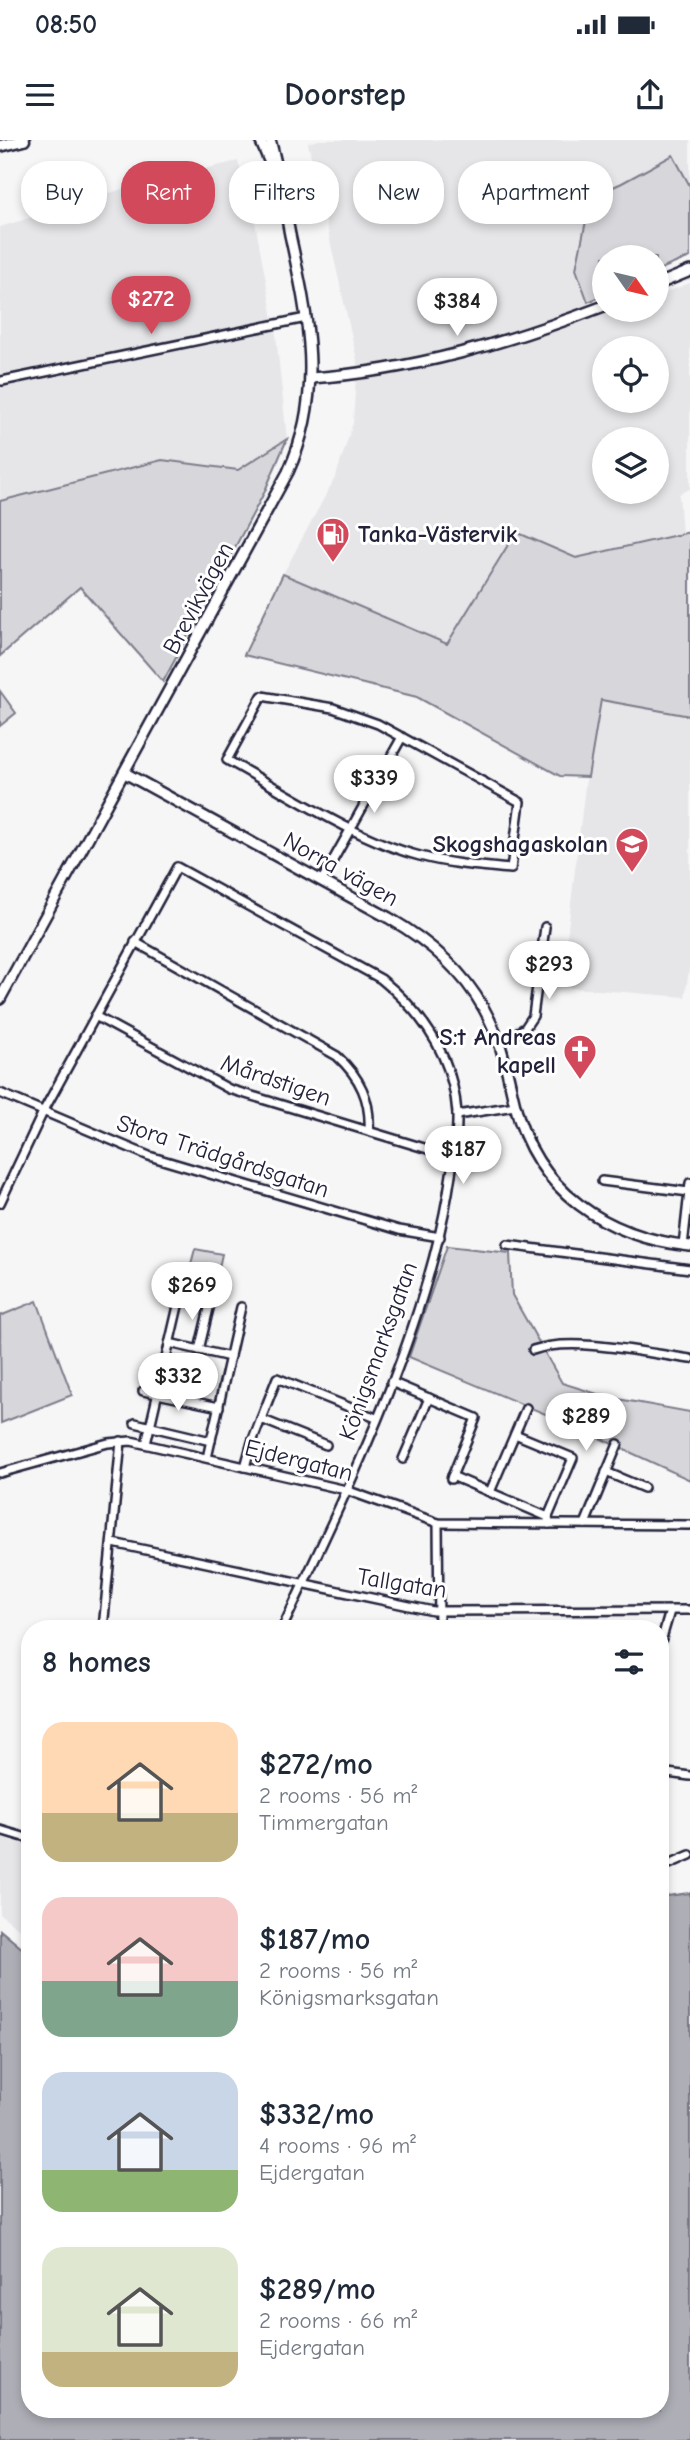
<!DOCTYPE html>
<html lang="en">
<head>
<meta charset="utf-8">
<style>
  body { margin:0; font-family:"Comic Neue",sans-serif; background:#f2f2f3; color:#1f2937; height:100vh; display:flex; flex-direction:column; font-size:26px; white-space:nowrap }
  * { box-sizing:border-box; margin:0 }
  p { font-size:23px; color:#747a83 }
  .icon { flex:none; width:38px; height:38px; fill:none; stroke:currentColor; stroke-width:2; stroke-linecap:round; stroke-linejoin:round }
  .map { position:relative; flex:1; overflow:hidden }
  .side { position:absolute; left:21px; top:1480px; width:648px; height:798px; display:flex; flex-direction:column; background:#fff; border-radius:28px; box-shadow:0 4px 10px #0003 }
  .side>* { flex:none }
  .top-card { position:absolute; left:21px; top:21px; width:649px; height:63px; display:flex; gap:14px }
  .needle { width:46px; rotate:124deg }
  .tools { position:absolute; left:592px; top:105px; display:grid; gap:14px }
  .tools a { display:grid; place-items:center; width:77px; height:77px; border-radius:50%; background:#fff; box-shadow:0 4px 10px #0003; font-size:35px }
  .price { position:absolute; translate:-50% -60px; padding:0 16px; border-radius:24px; background:#fff; color:#222; font-size:23px; line-height:46px; filter:drop-shadow(0 2px 4px #0008) }
  .price::after { content:''; position:absolute; left:50%; top:42px; width:21px; height:16px; margin-left:-10px; background:inherit; clip-path:polygon(0 0,100% 0,50% 100%) }
  .price.active { background:#d1495b; color:#fff }
  ul { padding:0; list-style:none }
  li { display:flex; align-items:center; gap:21px; height:175px; padding:0 21px }
  li span { display:grid; place-items:center; flex:none; width:196px; height:140px; border-radius:21px; color:#555 }
  li>.icon { margin-inline-start:auto }
  span .icon { width:84px; height:84px; fill:#fffc; stroke-width:1 }
  li b { font-size:30px }
  h2 { display:flex; justify-content:space-between; align-items:center; height:84px; padding:0 21px; font-size:30px }
  .chip { padding:0 24px; border-radius:28px; background:#fff; box-shadow:0 4px 10px #0003; font-size:24px; line-height:63px }
  .chip.active { background:#d1495b; color:#fff }
  .status { display:flex; justify-content:space-between; align-items:center; height:49px; padding:0 35px; background:#fff; direction:ltr }
  .status svg { height:19px; fill:currentColor }
  header { display:flex; justify-content:space-between; align-items:center; height:91px; padding:0 21px; background:#fff; font-size:32px; font-weight:700 }
  .map>svg:first-child { display:block }
  .built { fill:#e6e6e9; fill-rule:evenodd }
  .green { fill:#d7d7db; stroke:#7c7c8b; stroke-width:2 }
  .water { fill:#aeaeb7; stroke:#767685; stroke-width:2 }
  .lines { fill:none; stroke-linecap:round; stroke-linejoin:round }
  .minor-casing { stroke:#22223b; stroke-width:12 }
  .tertiary-casing { stroke:#22223b; stroke-width:14 }
  .secondary-casing { stroke:#22223b; stroke-width:15 }
  .minor { stroke:#fff; stroke-width:7 }
  .tertiary { stroke:#fff; stroke-width:9 }
  .secondary { stroke:#fff; stroke-width:10 }
  .labels { text-anchor:middle; stroke-width:6; stroke-linejoin:round; paint-order:stroke }
  .poi-label { font-size:24px; font-weight:bold; fill:#22223b; stroke:#fff; text-anchor:end }
  .street-label { font-size:24px; fill:#22223b; stroke:#fff }
</style>
</head>
<body>
<div class="status"><b>08:50</b><svg viewBox="0 0 49 12"><path d="M0 12V9h3v3zM5 12V6h3v6zM10 12V3h3v9zM15 12V0h3v12zM26 1h20v11H26zM47 4h2v5h-2z"/></svg></div>
<header><svg class="icon" aria-label="menu" viewBox="0 0 24 24"><path d="M4 6h16M4 12h16M4 18h16"/></svg>Doorstep<svg class="icon" aria-label="share" viewBox="0 0 24 24"><path d="M12 15V3M7 8l5-5 5 5M5 13v7h14v-7"/></svg></header>
<div class="map">
<svg width="690" height="2300" viewBox="0 0 690 2300">
  <rect width="100%" height="100%" fill="#f6f6f7"/>
  <filter id="ink" filterUnits="userSpaceOnUse"><feTurbulence type="fractalNoise" baseFrequency=".0143" numOctaves="2"/><feDisplacementMap in="SourceGraphic" scale="14" xChannelSelector="R" yChannelSelector="G"/><feConvolveMatrix kernelMatrix="1 2 1 2 8 2 1 2 1" color-interpolation-filters="sRGB"/></filter>
  <g filter="url(#ink)">
    <g class="built">
      <path d="M318 0H690V46L673 16 622 44 591 57 576 129 593 178 617 170H656V156L690 143V349L679 354 682 394 576 419 516 392 447 504 283 434 336 336 353 283 357 220 308 3ZM604 208H656V261H604ZM604 299H656V352H604Z"/>
      <path d="M238 21 255 82 276 195 287 299 238 330 162 320 0 361V87L132 46Z"/>
      <path d="M601 560 690 576V823L685 857 561 847 585 646Z"/>
      <path d="M0 1697 30 1706V1797L0 1774Z"/>
    </g>
    <g class="green">
      <path d="M673 15 690 46V117L656 131V117H604V155L588 162 576 129 591 57 622 43Z"/>
      <path d="M287 299 264 353 163 542 80 447 0 516V361L162 320 238 330Z"/>
      <path d="M516 392 576 418 690 392V576L601 560 588 637 560 636 417 557 244 515 283 434 447 504Z"/>
      <path d="M0 551 16 573 0 586Z"/>
      <path d="M447 1106 510 1113 512 1155 562 1243 607 1257 690 1272V1340L567 1283 409 1217Z"/>
      <path d="M195 1109 222 1114 214 1150 186 1143Z"/>
      <path d="M37 1161 72 1255 1 1283 0 1176Z"/>
    </g>
    <path class="water" d="M690 1753V2300H0V1790L30 1815V2270H660V1757Z"/>
    <g class="lines">
      <defs>
        <g id="minor">
          <path d="M2 241 306 178"/>
          <path d="M262 556 333 568 378 584 520 662 511 729C481 726 450 724 420 716 355 699 287 653 227 620Z"/>
          <path d="M322 740 402 597"/>
          <path d="M135 802 337 916C360 937 371 960 369 991"/>
          <path d="M95 876 229 949 454 1017"/>
          <path d="M500 902 525 888 533 876 545 787"/>
          <path d="M0 953 149 1016 399 1090 440 1097"/>
          <path d="M457 975 515 966"/>
          <path d="M602 1041 689 1052"/>
          <path d="M0 1063 43 972 177 727 381 839C423 873 453 917 457 973 458 999 452 1027 448 1053 422 1200 346 1353 282 1489"/>
          <path d="M507 1105 690 1129"/>
          <path d="M683 1106 690 1043"/>
          <path d="M169 1203 230 1217"/>
          <path d="M199 1210 211 1160"/>
          <path d="M533 1210C573 1196 646 1213 690 1219"/>
          <path d="M391 1242 476 1278 451 1339"/>
          <path d="M143 1251 219 1267"/>
          <path d="M261 1279 326 1305"/>
          <path d="M135 1283 211 1301"/>
          <path d="M515 1294 573 1318 548 1377 549 1384"/>
          <path d="M146 1304 181 1153"/>
          <path d="M207 1318 241 1167"/>
          <path d="M403 1319 429 1258"/>
          <path d="M245 1327 252 1302 277 1238 376 1278"/>
          <path d="M606 1332 644 1348"/>
          <path d="M0 1333 108 1303 131 1301 346 1350 438 1383 690 1385"/>
          <path d="M452 1336 548 1377"/>
          <path d="M490 1352 526 1268"/>
          <path d="M438 1383 439 1489"/>
          <path d="M585 1384 618 1304"/>
          <path d="M113 1403 433 1471 690 1470"/>
          <path d="M103 1489 121 1301"/>
          <path d="M660 1505 670 1471"/>
          <path d="M660 1632 690 1636"/>
          <path d="M0 1690 30 1699"/>
          <path d="M660 1728 690 1715"/>
        </g>
        <g id="tertiary">
          <path d="M260 0 273 30"/>
          <path d="M656 145 690 131"/>
          <path d="M311 238C412 231 510 202 604 166"/>
          <path d="M125 633 389 778C427 800 462 829 484 869 503 903 506 929 515 965 536 1051 606 1097 690 1106"/>
          <path d="M0 859 288 332C325 252 308 177 290 95 284 63 279 31 270 0"/>
        </g>
        <path id="secondary" d="M0 6 24 0"/>
      </defs>
      <use href="#minor" class="minor-casing"/>
      <use href="#tertiary" class="tertiary-casing"/>
      <use href="#secondary" class="secondary-casing"/>
      <use href="#minor" class="minor"/>
      <use href="#tertiary" class="tertiary"/>
      <use href="#secondary" class="secondary"/>
    </g>
  </g>
  <defs>
    <symbol id="fuel-pin" viewBox="-11 -11 22 30"><path d="M0 17L-7.5 6A9.5 9.5 0 1 1 7.5 6Z" fill="#d1495b" stroke="#fff"/><path d="M-5.5-6h7V0h2V4h1.3V-2.5L3-4.5l.8-.8L6-3V5H2.5V1h-1V6h-7ZM-4.2-4.7v3.2H.2V-4.7Z" fill="#fff"/></symbol>
    <symbol id="school-pin" viewBox="-11 -11 22 30"><path d="M0 17L-7.5 6A9.5 9.5 0 1 1 7.5 6Z" fill="#d1495b" stroke="#fff"/><path d="M0-5L7-2L0 1L-7-2ZM-4 1L0 2.5L4 1V4Q0 6-4 4Z" fill="#fff"/></symbol>
    <symbol id="church-pin" viewBox="-11 -11 22 30"><path d="M0 17L-7.5 6A9.5 9.5 0 1 1 7.5 6Z" fill="#d1495b" stroke="#fff"/><path d="M-1.2-6h2.4v3.5h3.3v2.4h-3.3V6h-2.4V-.1h-3.3v-2.4h3.3Z" fill="#fff"/></symbol>
  </defs>
  <g fill-rule="evenodd">
    <use href="#fuel-pin" x="314" y="375" width="38" height="52"/>
    <use href="#school-pin" x="613" y="685" width="38" height="52"/>
    <use href="#church-pin" x="561" y="892" width="38" height="52"/>
  </g>
  <g class="labels">
    <g class="poi-label">
      <text x="358" y="402" text-anchor="start">Tanka-Västervik</text>
      <text x="608" y="712">Skogshagaskolan</text>
      <text x="556" y="905">S:t Andreas<tspan x="556" dy="28">kapell</tspan></text>
    </g>
    <g class="street-label">
      <text transform="translate(198 458) rotate(-62)" y="8">Brevikvägen</text>
      <text transform="translate(341 729) rotate(29)" y="8">Norra vägen</text>
      <text transform="translate(276 940) rotate(19)" y="8">Mårdstigen</text>
      <text transform="translate(223 1016) rotate(18)" y="8">Stora Trädgårdsgatan</text>
      <text transform="translate(378 1211) rotate(-70)" y="8">Königsmarksgatan</text>
      <text transform="translate(299 1320) rotate(14)" y="8">Ejdergatan</text>
      <text transform="translate(402 1443) rotate(9)" y="8">Tallgatan</text>
    </g>
  </g>
</svg>
<div class="tools">
<a><svg class="needle" viewBox="-14 -14 28 28"><path d="M0-13l5 13h-10z" fill="#e53935"/><path d="M0 13l5-13h-10z" fill="#747a83"/></svg></a>
<a><svg class="icon" aria-label="locate" viewBox="0 0 24 24"><circle cx="12" cy="12" r="6"/><path d="M12 2v4M12 18v4M2 12h4M18 12h4"/></svg></a>
<a><svg class="icon" aria-label="layers" viewBox="0 0 24 24"><path d="M12 4l9 5-9 5-9-5zM3 14l9 5 9-5"/></svg></a>
</div>
<b class="price active" style="left:151px;top:196px">$272</b>
<b class="price" style="left:457px;top:198px">$384</b>
<b class="price" style="left:374px;top:675px">$339</b>
<b class="price" style="left:549px;top:861px">$293</b>
<b class="price" style="left:463px;top:1046px">$187</b>
<b class="price" style="left:192px;top:1182px">$269</b>
<b class="price" style="left:178px;top:1273px">$332</b>
<b class="price" style="left:586px;top:1313px">$289</b>
<div class="top-card">
<a class="chip">Buy</a>
<a class="chip active">Rent</a>
<a class="chip">Filters</a>
<a class="chip">New</a>
<a class="chip">Apartment</a>
</div>
<section class="side">
<h2>8 homes<svg class="icon" aria-label="filters" viewBox="0 0 24 24"><path d="M4 7h16M4 17h16"/><circle cx="9" cy="7" r="2"/><circle cx="15" cy="17" r="2"/></svg></h2>
<ul>
<li><span style="background:linear-gradient(#ffd9b3 65%,#c2b280 0)"><svg class="icon" aria-label="home" viewBox="0 0 24 24"><path d="M3 11l9-7 9 7M6 9v11h12V9"/></svg></span><div><b>$272/mo</b><p>2 rooms · 56 m²</p><p>Timmergatan</p></div></li>
<li><span style="background:linear-gradient(#f6c9c9 60%,#7fa58c 0)"><svg class="icon" aria-label="home" viewBox="0 0 24 24"><path d="M3 11l9-7 9 7M6 9v11h12V9"/></svg></span><div><b>$187/mo</b><p>2 rooms · 56 m²</p><p>Königsmarksgatan</p></div></li>
<li><span style="background:linear-gradient(#c9d6e8 70%,#8fb573 0)"><svg class="icon" aria-label="home" viewBox="0 0 24 24"><path d="M3 11l9-7 9 7M6 9v11h12V9"/></svg></span><div><b>$332/mo</b><p>4 rooms · 96 m²</p><p>Ejdergatan</p></div></li>
<li><span style="background:linear-gradient(#dfe7d0 75%,#c2b280 0)"><svg class="icon" aria-label="home" viewBox="0 0 24 24"><path d="M3 11l9-7 9 7M6 9v11h12V9"/></svg></span><div><b>$289/mo</b><p>2 rooms · 66 m²</p><p>Ejdergatan</p></div></li>
</ul>
</section>
</div>
</body>
</html>
